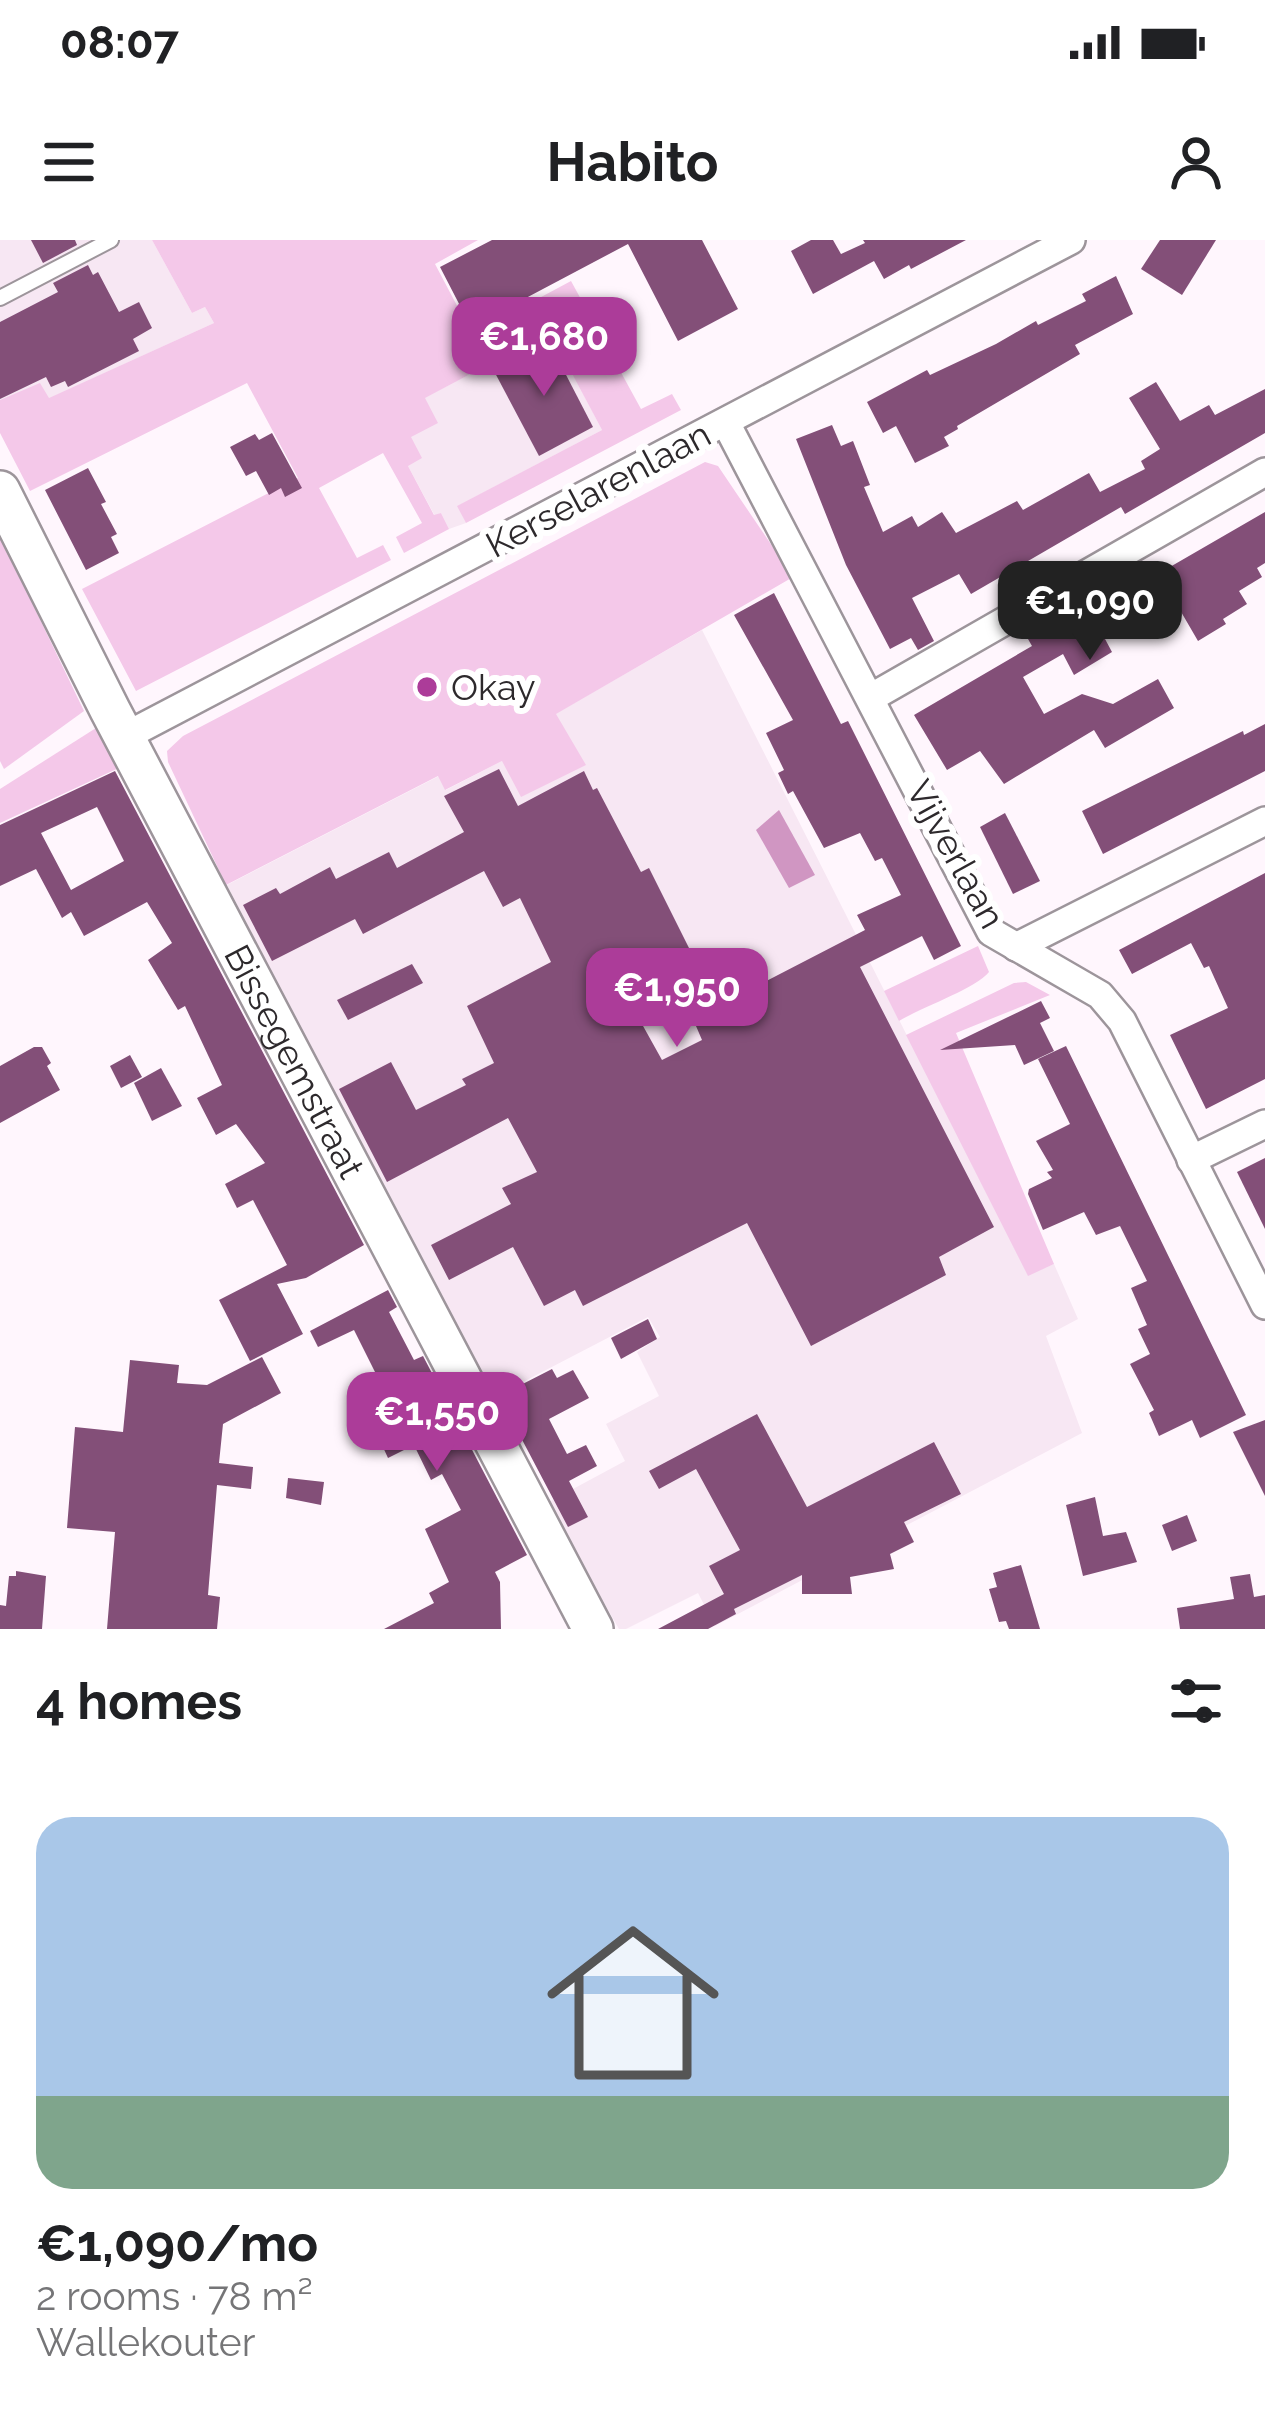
<!DOCTYPE html>
<html lang="en">
<head>
<meta charset="utf-8">
<style>
  body { margin:0; font-family:Raleway,sans-serif; background:#f2f2f2; color:#202124; height:100vh; display:flex; flex-direction:column; font-size:45px; white-space:nowrap }
  * { box-sizing:border-box; margin:0 }
  p { font-size:39px; color:#757577 }
  .icon { flex:none; width:66px; height:66px; fill:none; stroke:currentColor; stroke-width:2; stroke-linecap:round; stroke-linejoin:round }
  .map { position:relative; height:1389px; overflow:hidden }
  .side { display:flex; flex-direction:column; background:#fff; flex:1 }
  .side>* { flex:none }
  .price { position:absolute; translate:-50% -102px; padding:0 27px; border-radius:24px; background:#ac3c99; color:#fff; font-size:39px; line-height:78px; filter:drop-shadow(0 3px 6px #0008) }
  .price::after { content:''; position:absolute; left:50%; top:72px; width:36px; height:27px; margin-left:-18px; background:inherit; clip-path:polygon(0 0,100% 0,50% 100%) }
  .price.on { background:#222; color:#fff }
  ul { padding:0; list-style:none }
  li { display:grid; align-content:center; gap:24px; height:636px; padding:0 36px }
  li+li { border-top:3px solid #e0e0e0 }
  li span { display:grid; place-items:center; height:372px; border-radius:36px; color:#555 }
  li>.icon { margin-inline-start:auto }
  span .icon { width:216px; height:216px; fill:#fffc; stroke-width:1 }
  li b { font-size:51px }
  h2 { display:flex; justify-content:space-between; align-items:center; height:144px; padding:0 36px; font-size:51px }
  .status { display:flex; justify-content:space-between; align-items:center; height:84px; padding:0 60px; background:#fff; direction:ltr }
  .status svg { height:33px; fill:currentColor }
  header { display:flex; justify-content:space-between; align-items:center; height:156px; padding:0 36px; background:#fff; font-size:54px; font-weight:700 }
  .map>svg:first-child { display:block }
  .built { fill:#f7e7f3 }
  .green { fill:#f4c8e9 }
  .water { fill:#d096c2 }
  .building { fill:#834f78; fill-rule:evenodd }
  .lines { fill:none; stroke-linecap:round; stroke-linejoin:round }
  .lane-casing { stroke:#9d959b; stroke-width:18 }
  .street-casing { stroke:#9d959b; stroke-width:32 }
  .secondary-casing { stroke:#9d959b; stroke-width:44 }
  .lane { stroke:#fff; stroke-width:14 }
  .street { stroke:#fff; stroke-width:27 }
  .secondary { stroke:#fff; stroke-width:39 }
  .poi-dot { fill:#ac3c99; stroke:#fff; stroke-width:4.5 }
  .labels { text-anchor:middle; stroke-width:12; stroke-linejoin:round; paint-order:stroke }
  .street-label { font-size:36px; fill:#2d292c; stroke:#fff }
  .poi-label { font-size:36px; fill:#2d292c; stroke:#fff; text-anchor:start }
</style>
</head>
<body>
<div class="status"><b>08:07</b><svg viewBox="0 0 49 12"><path d="M0 12V9h3v3zM5 12V6h3v6zM10 12V3h3v9zM15 12V0h3v12zM26 1h20v11H26zM47 4h2v5h-2z"/></svg></div>
<header><svg class="icon" aria-label="menu" viewBox="0 0 24 24"><path d="M4 6h16M4 12h16M4 18h16"/></svg>Habito<svg class="icon" aria-label="person" viewBox="0 0 24 24"><circle cx="12" cy="8" r="4"/><path d="M4 21q1-7 8-7t8 7"/></svg></header>
<div class="map">
<svg width="1265" height="1389" viewBox="0 0 1265 1389">
  <rect width="100%" height="100%" fill="#fff6fd"/>
  <g class="built">
    <path d="M0 0H152L192 73 205 67 214 83 48 159 40 144 0 160Z"/>
    <path d="M551 92 602 190 458 266 466 283 449 289 441 273 435 276 408 226 410 197 424 158Z"/>
    <path d="M702 390 1028 1035 1054 1024 1078 1079 1046 1096 1082 1193 715 1386 698 1353 626 1389H619L547 1263 625 1221 606 1184 659 1156 637 1112 660 1097 648 1077 492 1158 227 645 439 536 446 550 502 521 585 525 555 474Z"/>
  </g>
  <g class="green">
    <path d="M152 0H478L435 24 472 94 571 41 641 169 672 154 681 170 466 283 457 266 602 190 550 92 425 158 438 183 411 197 422 218 408 226 434 275 441 273 449 289 404 313 396 297 422 283 383 213 319 248 357 318 383 305 391 320 136 451 82 349 298 238 247 143 30 251 0 193V160L40 143 49 158 214 83 205 67 192 73Z"/>
    <path d="M705 222 718 226 793 337 556 474 586 525 521 557 502 521 445 550 438 536 226 645 168 522 167 511 183 496Z"/>
    <path d="M0 296 84 471 4 529 0 521Z"/>
    <path d="M96 488 121 527 0 583V549Z"/>
    <path d="M978 706 989 732C975 749 922 767 899 781L884 751Z"/>
    <path d="M1026 742 1050 755 956 793 1054 1024 1028 1036 906 795 1014 743Z"/>
  </g>
  <path class="water" d="M779 570 815 635 789 648 756 590Z"/>
  <g class="building">
    <path d="M31 0H75L77 5 43 23Z"/>
    <path d="M492 0H702L738 69 678 101 628 4 471 87 440 27Z"/>
    <path d="M811 0H833L841 14 865 3 863 0H966L911 29 909 25 884 39 874 21 813 54 791 11Z"/>
    <path d="M1160 0H1216L1182 55 1141 29Z"/>
    <path d="M88 25 93 35 98 32 119 72 139 62 152 88 133 99 139 111 68 147 65 141 51 147 46 137 0 159V82L58 52 53 43Z"/>
    <path d="M1116 36 1133 74 1075 105 1080 114 957 186 958 189 944 197 949 206 915 223 896 186 883 193 867 162 927 130 930 135 996 104 1036 81 1038 85 1086 61 1082 54Z"/>
    <path d="M549 102 593 187 539 216 494 131Z"/>
    <path d="M1156 142 1180 181 1209 165 1215 175 1265 149V193L1125 274 1121 267 971 354 959 334 912 358 934 401 918 410 911 398 890 409 846 325 796 199 832 185 841 206 853 201 870 245 864 247 883 292 912 276 918 287 942 272 956 293 1017 261 1023 270 1089 233 1100 252 1145 229 1141 221 1160 209 1129 158Z"/>
    <path d="M272 193 302 248 285 257 281 248 269 255 256 231 246 236 230 207 255 194 259 200Z"/>
    <path d="M88 228 106 262 101 264 117 294 111 297 119 313 86 330 45 250Z"/>
    <path d="M1265 272V323L1257 328 1262 337 1239 351 1247 364 1223 379 1226 384 1198 401 1173 358 1105 399 1112 412 1074 435 1063 414 1023 437 1044 474 1082 454 1113 464 1158 439 1174 468 1105 508 1094 490 1004 544 980 511 947 530 914 475 1032 406 1028 399 1061 380 1159 324 1163 331Z"/>
    <path d="M774 353 841 484 848 481 961 706 934 720 922 696 860 727 994 987 939 1017 946 1035 811 1106 747 983 583 1066 575 1050 544 1066 513 1007 449 1040 431 1005 511 964 502 948 537 932 508 878 387 942 339 849 391 822 416 870 466 845 462 839 494 823 467 766 551 722 520 658 503 667 484 631 363 694 355 679 272 721 243 665 276 648 280 654 330 627 336 639 389 612 397 628 464 592 444 556 499 529 518 566 584 531 593 550 597 548 641 632 649 628 689 708 649 730 657 744 628 759 662 820 702 800 693 779 865 690 857 675 901 655 882 618 875 621 860 593 824 608 793 551 788 554 778 533 784 530 766 493 793 480 734 375Z"/>
    <path d="M1265 484V531L1103 614 1082 571 1243 491 1244 495Z"/>
    <path d="M115 531 364 1005 306 1038 277 1044 303 1094 250 1121 219 1060 287 1025 253 960 237 968 225 944 265 923 236 884 216 895 197 858 222 845 185 766 178 770 148 720 172 703 147 662 84 696 71 672 62 678 36 629 0 646V585ZM97 567 124 621 71 650 41 593Z"/>
    <path d="M1005 573 1040 641 1013 654 980 587Z"/>
    <path d="M1265 633V839L1206 869 1170 795 1228 768 1209 726 1204 728 1191 703 1132 734 1119 710Z"/>
    <path d="M412 724 423 743 348 780 337 760Z"/>
    <path d="M1041 761 1050 778 1040 783 1054 811 1024 825 1015 805 940 810Z"/>
    <path d="M1066 806 1246 1175 1200 1198 1192 1180 1159 1196 1149 1173 1154 1170 1130 1124 1150 1114 1138 1089 1147 1085 1131 1048 1147 1041 1120 986 1096 995 1084 972 1043 990 1028 954 1029 949 1052 938 1047 932 1053 930 1036 901 1070 884 1038 819Z"/>
    <path d="M34 807H42L51 823 47 826 60 850 0 883V826Z"/>
    <path d="M130 815 142 837 121 848 110 826Z"/>
    <path d="M161 828 182 866 152 881 134 843Z"/>
    <path d="M1265 918V989L1237 932Z"/>
    <path d="M388 1050 397 1067 389 1072 414 1120 423 1116 527 1315 495 1332 500 1342 501 1389H384L434 1363 429 1353 449 1342 425 1289 461 1270 442 1234 431 1240 414 1205 388 1218 382 1205 388 1168 392 1166 354 1090 318 1107 310 1091Z"/>
    <path d="M648 1079 657 1099 621 1119 611 1098Z"/>
    <path d="M262 1117 281 1153 223 1184 219 1223 253 1227 251 1249 217 1245 208 1355 220 1357 217 1389H107L115 1292 67 1288 75 1187 123 1192 130 1120 179 1125 177 1143 207 1145Z"/>
    <path d="M552 1129 557 1138 573 1130 589 1158 549 1179 567 1214 586 1205 597 1226 569 1241 588 1277 568 1287 499 1156Z"/>
    <path d="M757 1174 807 1267 934 1202 961 1254 904 1282 914 1302 890 1314 894 1329 850 1337 852 1354H802V1335L734 1369 736 1374 708 1389H658L724 1354 709 1326 740 1310 696 1229 659 1249 649 1231Z"/>
    <path d="M1265 1180V1256L1233 1192Z"/>
    <path d="M288 1238 324 1242 321 1265 286 1258Z"/>
    <path d="M1095 1257 1103 1296 1126 1292 1137 1322 1083 1336 1066 1265Z"/>
    <path d="M1187 1275 1197 1301 1172 1311 1162 1285Z"/>
    <path d="M1021 1325 1040 1389H1009L1006 1381 999 1382 989 1349 997 1347 993 1333Z"/>
    <path d="M16 1331 46 1336 42 1389H0V1365L6 1366 9 1336H16Z"/>
    <path d="M1250 1334 1254 1357 1265 1355V1389H1180L1177 1368 1234 1359 1230 1337Z"/>
  </g>
  <g class="lines">
    <defs>
      <path id="lane" d="M0 58 111 0"/>
      <g id="street">
        <path d="M726 183 991 692 1100 755 1122 781 1265 1065"/>
        <path d="M872 457 1265 232"/>
        <path d="M124 497 1071 0"/>
        <path d="M1016 707 1265 581"/>
        <path d="M1191 920 1265 884"/>
      </g>
      <g id="secondary">
        <path id="s1" d="M0 251 110 470 593 1389"/>
      </g>
    </defs>
    <use href="#lane" class="lane-casing"/>
    <use href="#street" class="street-casing"/>
    <use href="#secondary" class="secondary-casing"/>
    <use href="#lane" class="lane"/>
    <use href="#street" class="street"/>
    <use href="#secondary" class="secondary"/>
  </g>
  <circle class="poi-dot" cx="427" cy="447" r="12"/>
  <g class="labels">
    <g class="street-label">
      <text transform="translate(598 249) rotate(-28)" y="13">Kerselarenlaan</text>
      <text transform="translate(956 614) rotate(61)" y="13">Vijverlaan</text>
      <text dy="13" stroke="none"><textPath href="#s1" startOffset="642">Bissegemstraat</textPath></text>
    </g>
    <g class="poi-label">
      <text x="451" y="460">Okay</text>
    </g>
  </g>
</svg>
<b class="price" style="left:544px;top:159px">€1,680</b>
<b class="price on" style="left:1090px;top:423px">€1,090</b>
<b class="price" style="left:677px;top:810px">€1,950</b>
<b class="price" style="left:437px;top:1234px">€1,550</b>
</div>
<section class="side">
<h2>4 homes<svg class="icon" aria-label="filters" viewBox="0 0 24 24"><path d="M4 7h16M4 17h16"/><circle cx="9" cy="7" r="2"/><circle cx="15" cy="17" r="2"/></svg></h2>
<ul>
<li><span style="background:linear-gradient(#a9c7e8 75%,#7fa58c 0)"><svg class="icon" aria-label="home" viewBox="0 0 24 24"><path d="M3 11l9-7 9 7M6 9v11h12V9"/></svg></span><div><b>€1,090/mo</b><p>2 rooms · 78 m²</p><p>Wallekouter</p></div></li>
</ul>
</section>
</body>
</html>
